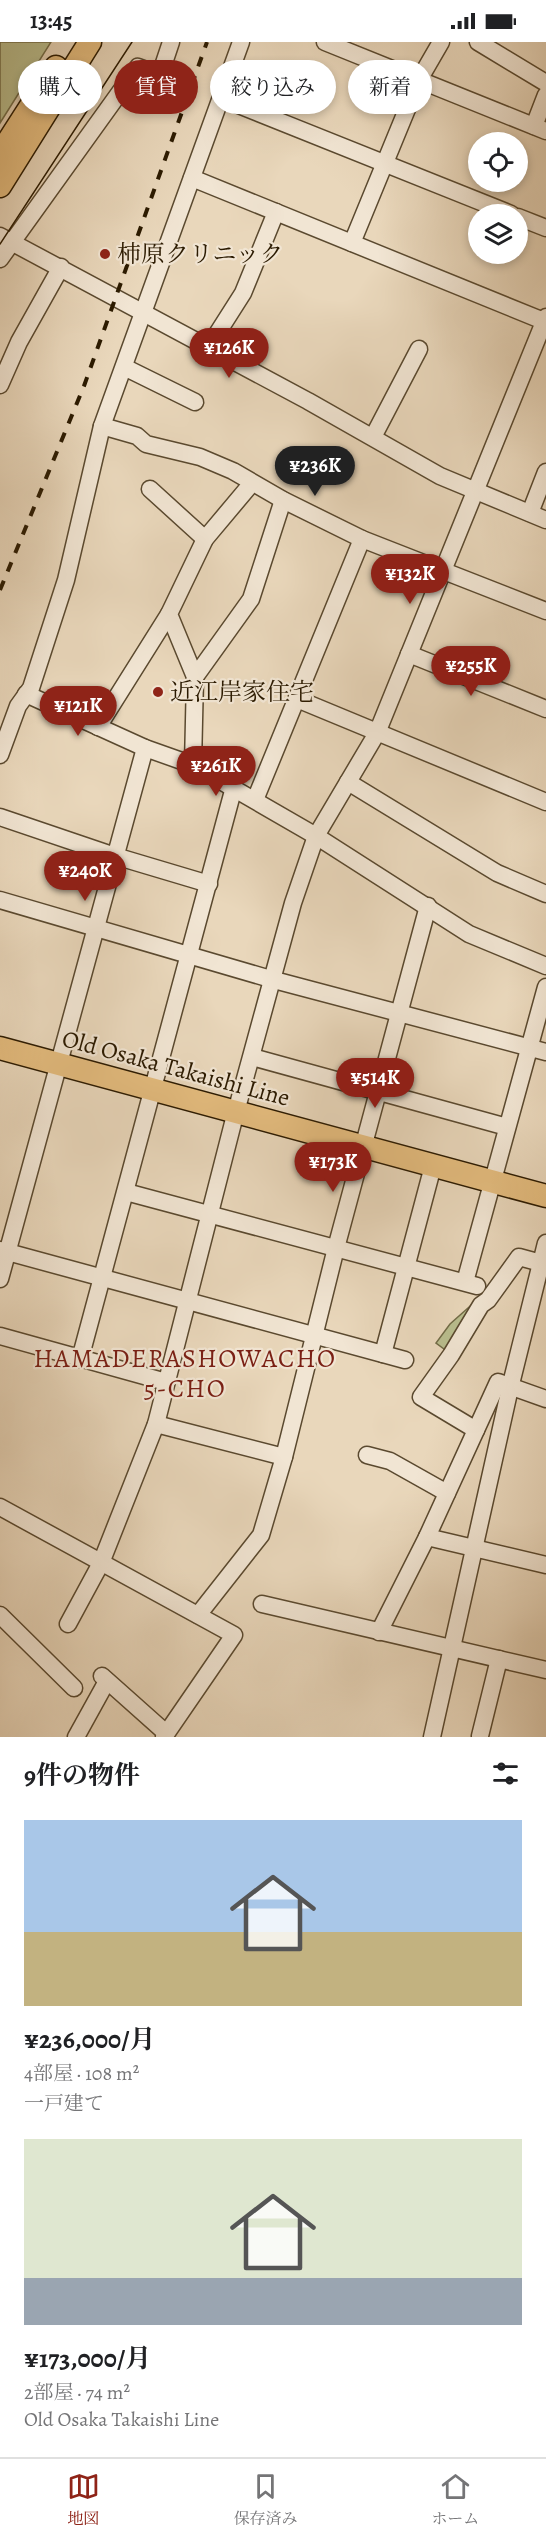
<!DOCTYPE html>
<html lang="ja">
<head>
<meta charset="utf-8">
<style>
  body { margin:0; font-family:Alegreya,"Noto Serif JP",serif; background:#f6f6f6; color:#202124; height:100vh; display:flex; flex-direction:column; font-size:22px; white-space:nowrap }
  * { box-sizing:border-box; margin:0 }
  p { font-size:20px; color:#757577 }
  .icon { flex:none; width:33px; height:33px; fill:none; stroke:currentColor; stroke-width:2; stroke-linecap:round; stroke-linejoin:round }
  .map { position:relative; height:1695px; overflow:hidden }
  .drawer { display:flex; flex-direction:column; background:#fff; flex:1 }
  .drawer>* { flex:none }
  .guide { position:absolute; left:18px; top:18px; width:510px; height:54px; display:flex; gap:12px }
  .fabs { position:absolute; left:468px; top:90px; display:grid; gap:12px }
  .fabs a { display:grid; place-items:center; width:60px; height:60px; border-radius:50%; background:#fff; box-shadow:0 3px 9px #0003; font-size:30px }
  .price { position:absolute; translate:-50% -51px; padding:0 14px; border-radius:21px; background:#8f2418; color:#fff; font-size:20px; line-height:39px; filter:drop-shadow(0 2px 3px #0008) }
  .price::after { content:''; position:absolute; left:50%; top:36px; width:18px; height:14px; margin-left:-9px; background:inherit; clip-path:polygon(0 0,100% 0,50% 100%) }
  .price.current { background:#222; color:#fff }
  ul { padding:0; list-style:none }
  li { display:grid; align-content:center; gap:12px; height:318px; padding:0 24px }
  li span { display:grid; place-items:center; height:186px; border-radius:0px; color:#555 }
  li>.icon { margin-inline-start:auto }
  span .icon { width:108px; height:108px; fill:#fffc; stroke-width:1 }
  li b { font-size:26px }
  h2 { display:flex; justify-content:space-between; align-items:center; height:72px; padding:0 24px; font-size:26px }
  .tag { padding:0 21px; border-radius:27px; background:#fff; box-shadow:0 3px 9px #0003; font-size:21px; line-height:54px }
  .tag.current { background:#8f2418; color:#fff }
  .status { display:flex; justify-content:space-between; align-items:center; height:42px; padding:0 30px; background:#fff; direction:ltr }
  .status svg { height:16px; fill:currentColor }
  .tabs { display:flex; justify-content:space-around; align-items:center; height:84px; border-top:2px solid #e0e0e0; background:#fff; font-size:16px; color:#757577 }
  .tabs a { display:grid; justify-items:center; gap:3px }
  .tabs .current { color:#8f2418 }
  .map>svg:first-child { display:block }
  .green { fill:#b9be8e; stroke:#726c47; stroke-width:1.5 }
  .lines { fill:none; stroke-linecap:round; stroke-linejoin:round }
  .minor-casing { stroke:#5a492f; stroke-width:19 }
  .major-casing { stroke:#2b1a00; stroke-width:25 }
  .minor { stroke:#f1e5d3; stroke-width:16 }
  .major { stroke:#e4bc7e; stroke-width:22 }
  .tram { stroke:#2b1a00; stroke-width:1.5 }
  .rail { stroke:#2b1a00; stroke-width:4; stroke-dasharray:10 10; stroke-linecap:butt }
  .poi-dot { fill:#8f2418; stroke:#f1e5d3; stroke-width:2 }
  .labels { text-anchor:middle; stroke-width:4.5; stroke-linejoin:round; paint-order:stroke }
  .poi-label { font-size:24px; fill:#2b1a00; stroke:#f1e5d3; text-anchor:start }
  .street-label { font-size:24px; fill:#2b1a00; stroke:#f1e5d3 }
  .neighbourhood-label { font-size:26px; letter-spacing:1.5px; fill:#7a1f14; stroke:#f1e5d3 }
</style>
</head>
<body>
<div class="status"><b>13:45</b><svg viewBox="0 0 49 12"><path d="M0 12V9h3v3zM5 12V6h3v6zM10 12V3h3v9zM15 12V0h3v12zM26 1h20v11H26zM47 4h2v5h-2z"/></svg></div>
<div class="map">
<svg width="546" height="1695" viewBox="0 0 546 1695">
  <rect width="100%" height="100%" fill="#e9d7bb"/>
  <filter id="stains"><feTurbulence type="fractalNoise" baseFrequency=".00333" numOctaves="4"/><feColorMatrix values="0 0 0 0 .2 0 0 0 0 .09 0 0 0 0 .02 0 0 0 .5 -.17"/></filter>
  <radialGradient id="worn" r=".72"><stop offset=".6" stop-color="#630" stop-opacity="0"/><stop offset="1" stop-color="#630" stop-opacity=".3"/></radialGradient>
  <g class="green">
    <path d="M0 0H51L0 81Z"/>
    <path d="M477 1258 448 1310 436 1301 450 1282Z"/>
  </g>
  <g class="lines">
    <defs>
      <g id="minor">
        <path d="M325 0 546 89"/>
        <path d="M478 0 546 41"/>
        <path d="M221 56 511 172"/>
        <path d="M534 84 546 53"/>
        <path d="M192 136 546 280"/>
        <path d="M518 175 546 186"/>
        <path d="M0 194 308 359 440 434 546 478"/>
        <path d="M352 201 419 38 441 0"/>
        <path d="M0 217 138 25 160 33 171 0"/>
        <path d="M208 306 243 251 276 170"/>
        <path d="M124 325 195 360"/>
        <path d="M0 343 19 300 61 225"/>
        <path d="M102 384 137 394 146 402 200 415 233 429 283 458 362 497 546 569"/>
        <path d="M373 395 419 307"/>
        <path d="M150 447 205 497"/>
        <path d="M530 471 546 430"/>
        <path d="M409 612 546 667"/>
        <path d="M195 635 251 557 283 458"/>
        <path d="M26 652 145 706 193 723 316 794 469 892 546 924"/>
        <path d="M297 657 546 760"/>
        <path d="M98 685 169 572"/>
        <path d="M0 713 18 664 31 646 66 538 102 384 241 0"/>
        <path d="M193 723 195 635 169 572 205 497 252 441"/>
        <path d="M348 740 497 831 546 852"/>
        <path d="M255 758 362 497"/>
        <path d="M0 775 115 814 209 842"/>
        <path d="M0 858 274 938 546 1010"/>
        <path d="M252 1015 507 1085"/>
        <path d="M126 1150 477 1244"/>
        <path d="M0 1208 405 1318"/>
        <path d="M0 1237 145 706"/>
        <path d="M465 1240 546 945"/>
        <path d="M0 1294 166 1340"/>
        <path d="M383 1312 433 1124"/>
        <path d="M80 1317 234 745"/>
        <path d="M156 1382 284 1415"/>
        <path d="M476 1388 421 1355 451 1313 481 1263 488 1258 519 1215 541 1221"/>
        <path d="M367 1413 390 1419 447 1451"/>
        <path d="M0 1465 234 1593 164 1695"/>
        <path d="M427 1495 546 1523"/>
        <path d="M262 1562 546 1628"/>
        <path d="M0 1573 74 1646"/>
        <path d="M198 1573 261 1493 284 1415 336 1206 428 864"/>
        <path d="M68 1582 101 1521 156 1382 234 1077 293 861 316 794 377 691 546 275"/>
        <path d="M379 1590 427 1495 498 1340 546 1357"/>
        <path d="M102 1634 166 1691"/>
        <path d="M480 1694 499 1617"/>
        <path d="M76 1695 107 1639"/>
        <path d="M432 1695 510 1346 546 1201"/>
      </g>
      <g id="major">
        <path d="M0 112 56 25"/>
        <path d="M0 144 90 0"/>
        <path d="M0 1006 546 1154"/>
      </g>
    </defs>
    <use href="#minor" class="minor-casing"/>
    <use href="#major" class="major-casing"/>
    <use href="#minor" class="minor"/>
    <use href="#major" class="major"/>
    <path class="tram" d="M0 202 132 0"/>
    <path class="rail" d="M0 548 84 344 207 0"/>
  </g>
  <g class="poi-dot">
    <circle cx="105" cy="212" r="6"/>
    <circle cx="158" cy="650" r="6"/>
  </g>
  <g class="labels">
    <g class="poi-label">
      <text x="117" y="220">柿原クリニック</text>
      <text x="170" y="658">近江岸家住宅</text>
    </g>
    <g class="street-label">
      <text transform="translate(176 1026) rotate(15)" y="8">Old Osaka Takaishi Line</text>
    </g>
    <g class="neighbourhood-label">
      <text x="185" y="1325">HAMADERASHOWACHO<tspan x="185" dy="30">5-CHO</tspan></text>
    </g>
  </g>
  <rect width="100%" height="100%" filter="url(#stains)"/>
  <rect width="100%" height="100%" fill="url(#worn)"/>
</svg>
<div class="fabs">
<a><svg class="icon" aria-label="locate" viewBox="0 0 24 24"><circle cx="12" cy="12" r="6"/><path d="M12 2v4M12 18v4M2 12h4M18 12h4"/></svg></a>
<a><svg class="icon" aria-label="layers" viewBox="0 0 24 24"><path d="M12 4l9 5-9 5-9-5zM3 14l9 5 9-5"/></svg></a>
</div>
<b class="price" style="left:229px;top:337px">¥126K</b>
<b class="price current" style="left:315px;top:455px">¥236K</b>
<b class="price" style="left:410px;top:563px">¥132K</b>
<b class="price" style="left:471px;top:655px">¥255K</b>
<b class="price" style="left:78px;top:695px">¥121K</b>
<b class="price" style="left:216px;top:755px">¥261K</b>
<b class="price" style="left:85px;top:860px">¥240K</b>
<b class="price" style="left:375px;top:1067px">¥514K</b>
<b class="price" style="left:333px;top:1151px">¥173K</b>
<div class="guide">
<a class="tag">購入</a>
<a class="tag current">賃貸</a>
<a class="tag">絞り込み</a>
<a class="tag">新着</a>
</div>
</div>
<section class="drawer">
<h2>9件の物件<svg class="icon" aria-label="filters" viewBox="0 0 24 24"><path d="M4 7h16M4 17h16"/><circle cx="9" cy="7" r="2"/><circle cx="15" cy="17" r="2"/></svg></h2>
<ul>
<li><span style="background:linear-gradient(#a9c7e8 60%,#c2b280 0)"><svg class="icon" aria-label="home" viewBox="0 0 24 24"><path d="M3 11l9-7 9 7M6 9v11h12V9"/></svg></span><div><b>¥236,000/月</b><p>4部屋 · 108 m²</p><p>一戸建て</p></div></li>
<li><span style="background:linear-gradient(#dfe7d0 75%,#9aa5b1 0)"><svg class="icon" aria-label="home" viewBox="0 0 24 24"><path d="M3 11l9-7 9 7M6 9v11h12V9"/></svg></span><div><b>¥173,000/月</b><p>2部屋 · 74 m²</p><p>Old Osaka Takaishi Line</p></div></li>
</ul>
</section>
<nav class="tabs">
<a class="current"><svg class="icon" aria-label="map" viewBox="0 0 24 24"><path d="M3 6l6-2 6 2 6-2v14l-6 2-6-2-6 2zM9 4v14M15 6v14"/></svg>地図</a>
<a><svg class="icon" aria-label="saved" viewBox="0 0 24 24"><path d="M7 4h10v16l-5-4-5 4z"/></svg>保存済み</a>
<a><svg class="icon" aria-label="home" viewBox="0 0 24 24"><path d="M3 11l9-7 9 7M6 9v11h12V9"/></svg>ホーム</a>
</nav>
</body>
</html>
